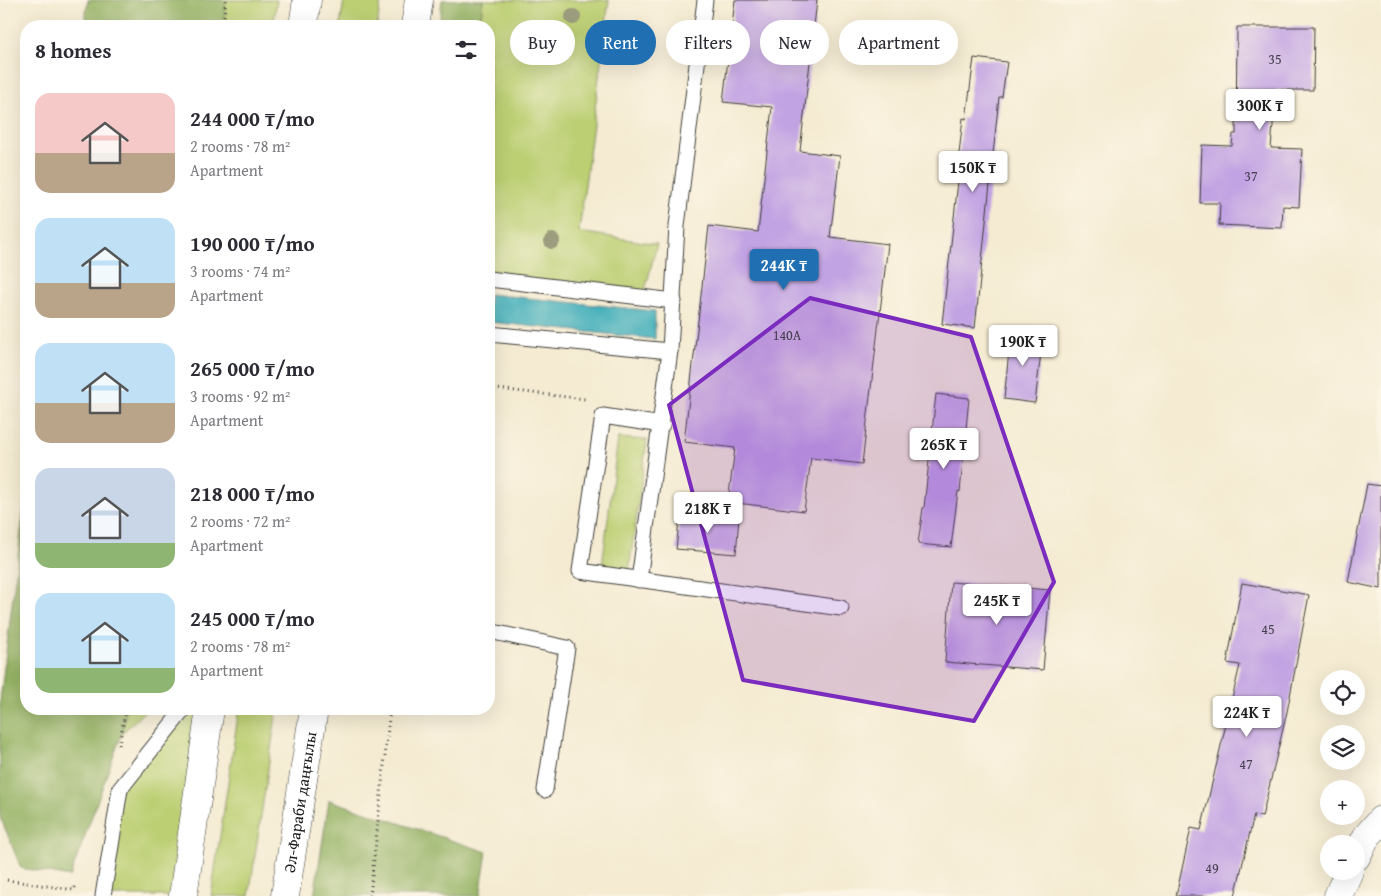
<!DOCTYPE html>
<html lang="en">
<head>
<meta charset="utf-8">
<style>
  body { margin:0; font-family:"Gentium Book Plus",serif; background:#f2f2f3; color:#2b2b33; height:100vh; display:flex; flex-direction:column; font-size:19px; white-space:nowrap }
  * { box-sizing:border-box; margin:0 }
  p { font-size:16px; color:#7c7c81 }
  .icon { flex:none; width:28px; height:28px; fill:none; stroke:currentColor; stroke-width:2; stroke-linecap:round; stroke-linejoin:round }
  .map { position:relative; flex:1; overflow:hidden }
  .details { position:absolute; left:20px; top:20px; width:475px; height:695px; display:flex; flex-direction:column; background:#fff; border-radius:20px; box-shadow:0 5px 20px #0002 }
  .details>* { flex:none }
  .guide { position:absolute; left:510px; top:20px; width:475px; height:45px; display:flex; gap:10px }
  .fabs { position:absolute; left:1320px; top:670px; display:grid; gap:10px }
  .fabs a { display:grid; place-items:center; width:45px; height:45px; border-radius:50%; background:#fff; box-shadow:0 5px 20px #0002; font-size:25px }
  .price { position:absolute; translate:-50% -42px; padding:0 11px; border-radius:5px; background:#fff; color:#222; font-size:16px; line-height:32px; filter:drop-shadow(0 1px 2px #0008) }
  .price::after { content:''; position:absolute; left:50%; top:30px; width:15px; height:11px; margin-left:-8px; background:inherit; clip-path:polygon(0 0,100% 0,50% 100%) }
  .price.current { background:#1f6fb2; color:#fff }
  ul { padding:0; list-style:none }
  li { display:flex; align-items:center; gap:15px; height:125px; padding:0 15px }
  li span { display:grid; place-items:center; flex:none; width:140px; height:100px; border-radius:15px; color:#555 }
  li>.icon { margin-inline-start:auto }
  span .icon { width:60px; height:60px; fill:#fffc; stroke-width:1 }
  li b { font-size:21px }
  h2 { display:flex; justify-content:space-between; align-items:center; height:60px; padding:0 15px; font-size:21px }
  .pill { padding:0 18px; border-radius:22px; background:#fff; box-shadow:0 5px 20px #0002; font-size:18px; line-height:45px }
  .pill.current { background:#1f6fb2; color:#fff }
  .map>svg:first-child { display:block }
  .green { fill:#bccf73; stroke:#6c7648 }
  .forest { fill:#95b265; stroke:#586740 }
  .water { fill:#3faeba; stroke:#2e656b }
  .building { fill:#c1a2e3 }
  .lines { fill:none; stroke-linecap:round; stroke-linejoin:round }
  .lane-casing { stroke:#3c3b37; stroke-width:17 }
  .street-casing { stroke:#3c3b37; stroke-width:29 }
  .primary-casing { stroke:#3c3b37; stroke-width:29 }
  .path { stroke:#3c3b37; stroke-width:3; stroke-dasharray:1 4; stroke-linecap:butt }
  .lane { stroke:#fff; stroke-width:15 }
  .street { stroke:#fff; stroke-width:28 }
  .primary { stroke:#fff; stroke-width:28 }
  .tree { fill:#9c9c7e }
  .marked { fill:#7b2cbf; fill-opacity:0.2; stroke:#7b2cbf; stroke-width:4; stroke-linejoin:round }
  .labels { text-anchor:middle; stroke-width:4; stroke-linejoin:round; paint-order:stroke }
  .number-label { font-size:14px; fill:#453e4e }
  .street-label { font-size:16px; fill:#1c1c1c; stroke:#fcf5e5 }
</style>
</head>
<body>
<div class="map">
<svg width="1381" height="896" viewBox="0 0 1381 896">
  <rect width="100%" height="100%" fill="#fcf5e5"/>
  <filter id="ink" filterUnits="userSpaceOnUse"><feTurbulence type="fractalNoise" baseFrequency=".02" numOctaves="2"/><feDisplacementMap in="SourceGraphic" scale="10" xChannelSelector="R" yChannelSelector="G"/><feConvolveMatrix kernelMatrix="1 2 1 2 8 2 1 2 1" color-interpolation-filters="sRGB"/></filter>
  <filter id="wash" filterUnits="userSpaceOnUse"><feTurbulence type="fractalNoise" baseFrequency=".0096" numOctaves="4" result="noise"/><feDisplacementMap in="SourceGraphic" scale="20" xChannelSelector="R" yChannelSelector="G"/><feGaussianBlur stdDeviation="1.12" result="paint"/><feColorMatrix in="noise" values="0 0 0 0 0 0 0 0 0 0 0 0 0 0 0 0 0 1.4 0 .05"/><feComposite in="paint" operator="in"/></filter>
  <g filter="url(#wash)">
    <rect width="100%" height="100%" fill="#f4ebd2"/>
    <g class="green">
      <path d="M226 0H277L273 26H223Z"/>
      <path d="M344 0H381L377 26H340Z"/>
      <path d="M483 0H609L579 232 657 244 643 298 489 279V26H480Z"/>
      <path d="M618 438 647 440 628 578 601 574Z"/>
      <path d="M126 709H147L122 733Z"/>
      <path d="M184 709H203L175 896H103L120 789Z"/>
      <path d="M239 709H277L249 896H211Z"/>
    </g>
    <g class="forest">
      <path d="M88 0H226L223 26H84Z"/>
      <path d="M442 0H483L480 26H444L440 17Z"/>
      <path d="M26 491V709H126L122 733 70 877 21 868 0 816V701Z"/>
      <path d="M329 800 487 852 480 896H314Z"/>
    </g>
    <path class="water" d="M489 294 655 311V339L489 322Z"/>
    <g id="blocks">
      <g class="building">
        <path d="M735 0H817L800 151 840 156 830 237 888 244 862 464 811 458 804 511 728 502 735 448 684 442 709 226 758 232 772 107 723 102Z"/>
        <path d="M1237 27H1314L1313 90H1276L1271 148 1302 149 1299 207 1283 206 1282 228 1219 225 1220 203H1200L1202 145 1232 146 1233 134H1236Z"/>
        <path d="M974 58 1007 62 1002 97H999L975 328 942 324 961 155 959 154 963 118 966 119Z"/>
        <path d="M1011 332 1043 335 1035 403 1004 399Z"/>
        <path d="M936 394 969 398 960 492 958 491 951 547 918 544 923 508H924Z"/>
        <path d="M1367 484 1381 486V589L1348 582Z"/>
        <path d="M680 513 739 518 736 554 676 549Z"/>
        <path d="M951 582 1050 590 1043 670 945 662Z"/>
        <path d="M1242 583 1309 595 1287 712 1262 817 1254 815 1235 896H1176L1191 828 1201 830 1240 665 1227 663Z"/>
      </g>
    </g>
  </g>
  <g filter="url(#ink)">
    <use href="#blocks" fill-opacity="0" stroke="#3c3b37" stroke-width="1"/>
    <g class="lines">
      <defs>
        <g id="lane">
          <path d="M489 279 674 301"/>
          <path d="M489 334 670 351"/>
          <path d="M662 425 603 416 580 571 841 608"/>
          <path d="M639 580 670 351 677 226 705 0"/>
          <path d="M489 631 567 648 545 790"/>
          <path d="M103 896 120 789 184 709"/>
        </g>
        <g id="street">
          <path d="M1356 857 1367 836 1381 820"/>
          <path d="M1338 896 1349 871"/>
        </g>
        <g id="primary">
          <path d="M303 26 307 0"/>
          <path d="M415 26 419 0"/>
          <path d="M183 896 210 709"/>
          <path id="s1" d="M285 896 314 709"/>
        </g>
      </defs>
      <use href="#lane" class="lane-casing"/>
      <use href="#street" class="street-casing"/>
      <use href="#primary" class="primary-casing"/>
      <g class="path">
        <path d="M223 26 226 0"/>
        <path d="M489 388 585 399"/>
        <path d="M119 745 126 709"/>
        <path d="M7 880 74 890 76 885"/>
        <path d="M370 896 390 709"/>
      </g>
      <use href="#lane" class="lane"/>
      <use href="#street" class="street"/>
      <use href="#primary" class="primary"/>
    </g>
    <g class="tree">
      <circle cx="573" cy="17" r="8"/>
      <circle cx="552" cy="241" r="8"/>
    </g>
  </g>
  <path class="marked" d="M810 298 971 337 1054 582 974 721 743 680 669 405Z"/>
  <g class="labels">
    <g class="number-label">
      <text x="1275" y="64">35</text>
      <text x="1251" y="181">37</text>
      <text x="787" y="340">140А</text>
      <text x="1268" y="634">45</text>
      <text x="1246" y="769">47</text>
      <text x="1212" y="873">49</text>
    </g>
    <g class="street-label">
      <text dy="6" stroke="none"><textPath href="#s1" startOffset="95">Әл-Фараби даңғылы</textPath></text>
    </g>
  </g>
</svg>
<div class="fabs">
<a><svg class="icon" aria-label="locate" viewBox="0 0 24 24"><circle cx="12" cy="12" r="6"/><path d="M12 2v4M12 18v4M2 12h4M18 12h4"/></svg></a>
<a><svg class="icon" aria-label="layers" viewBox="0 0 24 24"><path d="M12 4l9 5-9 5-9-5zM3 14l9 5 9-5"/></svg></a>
<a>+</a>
<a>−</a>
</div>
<b class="price" style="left:1260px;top:131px">300K ₸</b>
<b class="price" style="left:973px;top:193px">150K ₸</b>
<b class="price current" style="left:784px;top:291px">244K ₸</b>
<b class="price" style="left:1023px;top:367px">190K ₸</b>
<b class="price" style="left:944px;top:470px">265K ₸</b>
<b class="price" style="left:708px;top:534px">218K ₸</b>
<b class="price" style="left:997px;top:626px">245K ₸</b>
<b class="price" style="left:1247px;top:738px">224K ₸</b>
<div class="guide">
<a class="pill">Buy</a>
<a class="pill current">Rent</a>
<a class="pill">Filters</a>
<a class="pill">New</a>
<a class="pill">Apartment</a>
</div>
<section class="details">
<h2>8 homes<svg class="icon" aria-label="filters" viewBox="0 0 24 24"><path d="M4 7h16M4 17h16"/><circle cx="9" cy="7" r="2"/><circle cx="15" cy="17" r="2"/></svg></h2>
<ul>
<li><span style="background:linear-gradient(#f6c9c9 60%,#b9a48a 0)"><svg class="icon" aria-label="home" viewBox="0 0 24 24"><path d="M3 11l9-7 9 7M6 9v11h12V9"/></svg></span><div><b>244 000 ₸/mo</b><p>2 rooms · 78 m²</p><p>Apartment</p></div></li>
<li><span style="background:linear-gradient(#bfe0f5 65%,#b9a48a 0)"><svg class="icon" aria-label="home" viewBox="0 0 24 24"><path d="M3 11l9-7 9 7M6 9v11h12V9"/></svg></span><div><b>190 000 ₸/mo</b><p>3 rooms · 74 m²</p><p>Apartment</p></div></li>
<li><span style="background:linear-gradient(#bfe0f5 60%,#b9a48a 0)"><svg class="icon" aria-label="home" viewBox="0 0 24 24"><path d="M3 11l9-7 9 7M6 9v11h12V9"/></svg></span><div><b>265 000 ₸/mo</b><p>3 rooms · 92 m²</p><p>Apartment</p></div></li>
<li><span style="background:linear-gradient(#c9d6e8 75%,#8fb573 0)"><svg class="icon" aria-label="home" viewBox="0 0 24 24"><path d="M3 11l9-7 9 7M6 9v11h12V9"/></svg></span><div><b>218 000 ₸/mo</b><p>2 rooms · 72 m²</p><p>Apartment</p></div></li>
<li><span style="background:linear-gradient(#bfe0f5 75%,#8fb573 0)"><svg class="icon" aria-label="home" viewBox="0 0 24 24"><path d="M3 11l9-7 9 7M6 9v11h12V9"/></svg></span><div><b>245 000 ₸/mo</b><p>2 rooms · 78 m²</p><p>Apartment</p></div></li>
</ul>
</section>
</div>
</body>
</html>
